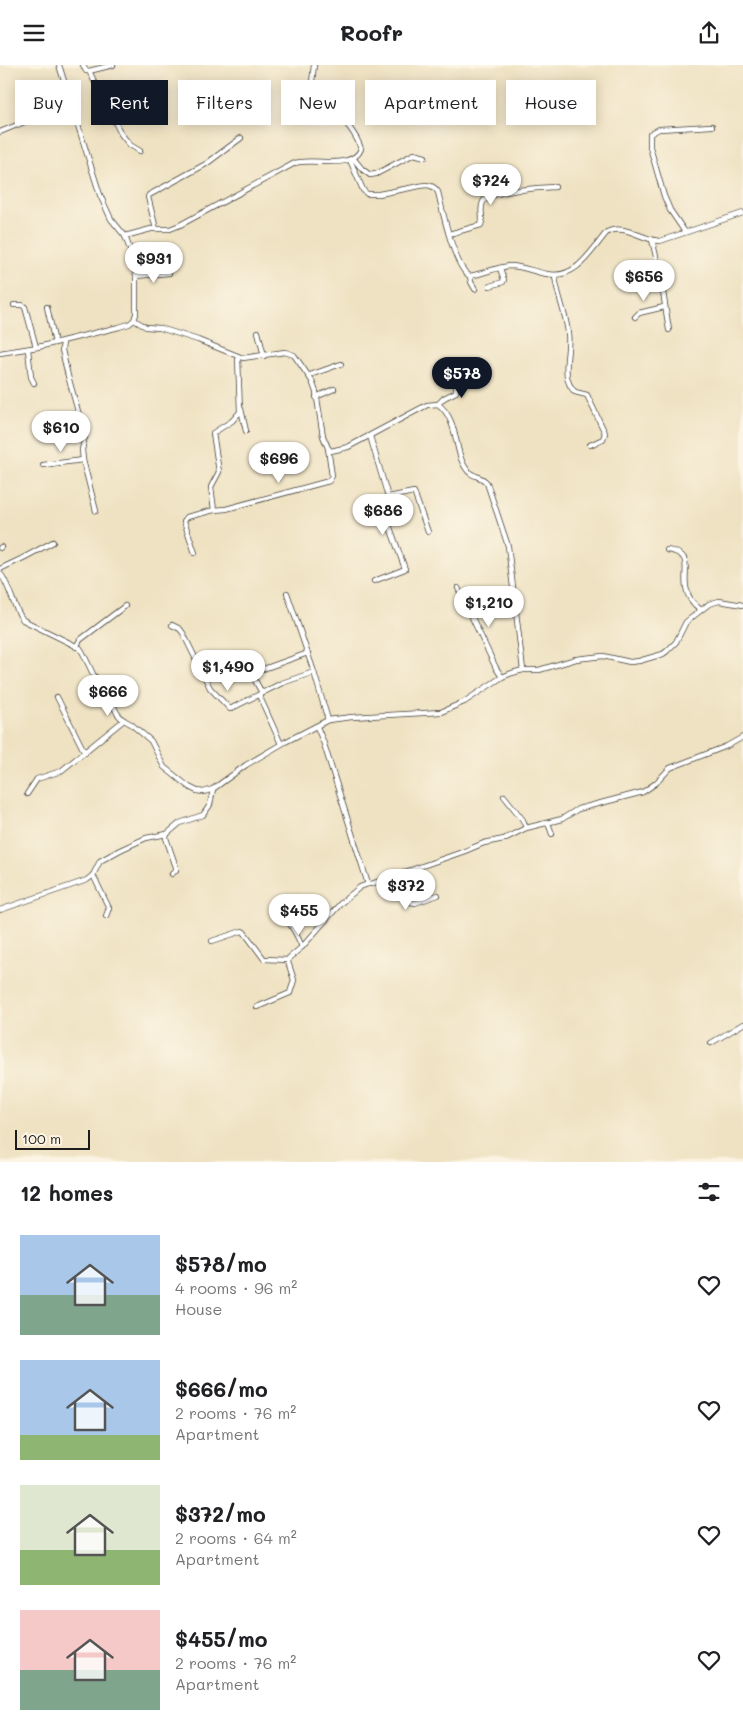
<!DOCTYPE html>
<html lang="en">
<head>
<meta charset="utf-8">
<style>
  body { margin:0; font-family:Mali,sans-serif; background:#f2f2f2; color:#202124; height:100vh; display:flex; flex-direction:column; font-size:19px; white-space:nowrap }
  * { box-sizing:border-box; margin:0 }
  p { font-size:16px; color:#757577 }
  .icon { flex:none; width:28px; height:28px; fill:none; stroke:currentColor; stroke-width:2; stroke-linecap:round; stroke-linejoin:round }
  .map { position:relative; height:1097px; overflow:hidden }
  .side { display:flex; flex-direction:column; background:#fff; flex:1 }
  .side>* { flex:none }
  .banner { position:absolute; left:15px; top:15px; width:714px; height:45px; display:flex; gap:10px }
  .scale { position:absolute; left:15px; bottom:12px; width:75px; box-sizing:border-box; padding-left:5px; border:2px solid #1c1c1c; border-top:0; font-size:14px; line-height:18px; white-space:nowrap; color:#1c1c1c; -webkit-text-stroke:4px #fcf5e5; paint-order:stroke }
  .price { position:absolute; translate:-50% -42px; padding:0 11px; border-radius:18px; background:#fff; color:#222; font-size:16px; line-height:32px; filter:drop-shadow(0 1px 2px #0008) }
  .price::after { content:''; position:absolute; left:50%; top:30px; width:15px; height:11px; margin-left:-8px; background:inherit; clip-path:polygon(0 0,100% 0,50% 100%) }
  .price.active { background:#111827; color:#fff }
  ul { padding:0; list-style:none }
  li { display:flex; align-items:center; gap:15px; height:125px; padding:0 20px }
  li span { display:grid; place-items:center; flex:none; width:140px; height:100px; border-radius:0px; color:#555 }
  li>.icon { margin-inline-start:auto }
  span .icon { width:60px; height:60px; fill:#fffc; stroke-width:1 }
  li b { font-size:21px }
  h2 { display:flex; justify-content:space-between; align-items:center; height:60px; padding:0 20px; font-size:21px }
  .pill { padding:0 18px; border-radius:0px; background:#fff; box-shadow:0 2px 12px #0003; font-size:18px; line-height:45px }
  .pill.active { background:#111827; color:#fff }
  header { display:flex; justify-content:space-between; align-items:center; height:65px; padding:0 20px; background:#fff; font-size:22px; font-weight:700 }
  .map>svg:first-child { display:block }
  .lines { fill:none; stroke-linecap:round; stroke-linejoin:round }
  .minor-casing { stroke:#3c3a35; stroke-width:6 }
  .minor { stroke:#fff; stroke-width:4.5 }
</style>
</head>
<body>
<header><svg class="icon" aria-label="menu" viewBox="0 0 24 24"><path d="M4 6h16M4 12h16M4 18h16"/></svg>Roofr<svg class="icon" aria-label="share" viewBox="0 0 24 24"><path d="M12 15V3M7 8l5-5 5 5M5 13v7h14v-7"/></svg></header>
<div class="map">
<svg width="743" height="1097" viewBox="0 0 743 1097">
  <rect width="100%" height="100%" fill="#fcf5e5"/>
  <filter id="ink" filterUnits="userSpaceOnUse"><feTurbulence type="fractalNoise" baseFrequency=".02" numOctaves="2"/><feDisplacementMap in="SourceGraphic" scale="10" xChannelSelector="R" yChannelSelector="G"/><feConvolveMatrix kernelMatrix="1 2 1 2 8 2 1 2 1" color-interpolation-filters="sRGB"/></filter>
  <filter id="wash" filterUnits="userSpaceOnUse"><feTurbulence type="fractalNoise" baseFrequency=".0096" numOctaves="4" result="noise"/><feDisplacementMap in="SourceGraphic" scale="20" xChannelSelector="R" yChannelSelector="G"/><feGaussianBlur stdDeviation="1.12" result="paint"/><feColorMatrix in="noise" values="0 0 0 0 0 0 0 0 0 0 0 0 0 0 0 0 0 1.4 0 .05"/><feComposite in="paint" operator="in"/></filter>
  <g filter="url(#wash)">
    <rect width="100%" height="100%" fill="#efe2c2"/>
  </g>
  <g filter="url(#ink)">
    <g class="lines">
      <defs>
        <g id="minor">
          <path d="M83 0 86 6H89L113 0"/>
          <path d="M89 6 121 69 130 80 140 86"/>
          <path d="M0 67 71 38"/>
          <path d="M353 93 362 104 370 110 376 109 414 89 425 92"/>
          <path d="M350 95 363 125 367 129H379L425 120C431 120 435 122 438 127 442 144 455 205 470 211 484 209 498 201 512 201 524 202 535 207 547 209 576 215 591 186 607 167 624 158 642 175 660 176L743 148"/>
          <path d="M156 164 148 132 149 130 206 99 241 73"/>
          <path d="M685 167 670 145 664 131 650 82V69L659 64 712 61"/>
          <path d="M449 169 481 160C484 153 479 145 483 137 489 125 541 123 555 122"/>
          <path d="M125 171 151 164H170L180 160 295 98C313 92 352 106 361 84 353 58 325 40 312 17L314 0"/>
          <path d="M652 175 660 208 669 265"/>
          <path d="M136 211 169 208"/>
          <path d="M470 211 471 217 475 224"/>
          <path d="M555 211C557 230 566 248 568 268 571 287 559 312 575 327L587 330 605 368 603 374 590 380"/>
          <path d="M490 221 503 217 504 215 500 203"/>
          <path d="M14 240H22L25 242 36 282"/>
          <path d="M47 242 55 278"/>
          <path d="M635 252 639 248 664 242"/>
          <path d="M134 255 146 262 160 263 198 275 243 293 285 287 294 290 312 316 316 327 323 371 328 383 331 386 348 382 427 340 438 339C460 356 453 389 468 406 473 412 482 411 487 418L508 481 523 605"/>
          <path d="M258 267 264 291"/>
          <path d="M63 277 62 285 68 311 85 371 82 385 83 395 96 446"/>
          <path d="M28 284 31 312 34 318"/>
          <path d="M0 288 38 282 119 262 129 259 134 255 136 249V211L133 193 125 171 111 154 100 130 59 0"/>
          <path d="M310 310 341 299"/>
          <path d="M316 332 334 324"/>
          <path d="M438 339 444 333 456 327V318"/>
          <path d="M241 344 246 366"/>
          <path d="M370 371 388 432 414 427 428 467"/>
          <path d="M43 400 83 395"/>
          <path d="M214 445 226 444 329 416 332 411 328 383"/>
          <path d="M0 483 1 482"/>
          <path d="M667 485C694 489 683 503 686 522 687 531 693 539 701 545"/>
          <path d="M195 488 184 456 187 452 214 445 211 422 219 407 213 368 232 356 240 347 238 292"/>
          <path d="M0 504 23 493 53 477"/>
          <path d="M0 508C11 522 12 541 23 555L80 583 83 588 93 609 108 629 117 648 122 654 131 659 151 676 164 702 189 722 197 726 204 727 213 724 246 700 285 677 328 655 352 652 441 647 464 637 502 612 512 608 523 605H539L576 594 603 591 630 597 639 596 663 589 667 586 676 577 686 557 709 539 719 536 743 540"/>
          <path d="M374 516 405 504 382 440V437L388 432"/>
          <path d="M458 523 496 603 502 612"/>
          <path d="M287 528 314 607 328 655"/>
          <path d="M172 560 180 564 183 568 210 623 230 644 282 618 314 607"/>
          <path d="M76 582 80 575 125 541"/>
          <path d="M262 628 252 610 255 607 308 588"/>
          <path d="M259 630 281 679"/>
          <path d="M57 632 85 688"/>
          <path d="M317 662 323 676 367 816 368 819H371L465 786 484 778 504 774 526 763 562 754 578 744 643 727 656 718 670 703 727 681 743 672"/>
          <path d="M27 729 37 714 61 706 124 655"/>
          <path d="M504 731 523 755 526 763"/>
          <path d="M548 758 552 769"/>
          <path d="M167 769 166 773 176 802V805L172 809"/>
          <path d="M400 809 411 837 415 838 438 830"/>
          <path d="M93 810 109 843 106 851"/>
          <path d="M315 843 325 856"/>
          <path d="M0 845 87 815 93 810 100 796 120 785 146 773 167 769 180 758 203 750 210 740 213 724"/>
          <path d="M279 846C286 849 299 874 302 882"/>
          <path d="M212 876 242 866 244 867 264 894 288 895"/>
          <path d="M257 942 290 928 294 915 288 897 289 893 302 882 341 838 360 822 368 819"/>
          <path d="M711 978 743 959"/>
        </g>
      </defs>
      <use href="#minor" class="minor-casing"/>
      <use href="#minor" class="minor"/>
    </g>
  </g>
</svg>
<div class="scale">100 m</div>
<b class="price" style="left:491px;top:141px">$724</b>
<b class="price" style="left:154px;top:219px">$931</b>
<b class="price" style="left:644px;top:237px">$656</b>
<b class="price active" style="left:462px;top:334px">$578</b>
<b class="price" style="left:61px;top:388px">$610</b>
<b class="price" style="left:279px;top:419px">$696</b>
<b class="price" style="left:383px;top:471px">$686</b>
<b class="price" style="left:489px;top:563px">$1,210</b>
<b class="price" style="left:228px;top:627px">$1,490</b>
<b class="price" style="left:108px;top:652px">$666</b>
<b class="price" style="left:406px;top:846px">$372</b>
<b class="price" style="left:299px;top:871px">$455</b>
<div class="banner">
<a class="pill">Buy</a>
<a class="pill active">Rent</a>
<a class="pill">Filters</a>
<a class="pill">New</a>
<a class="pill">Apartment</a>
<a class="pill">House</a>
</div>
</div>
<section class="side">
<h2>12 homes<svg class="icon" aria-label="filters" viewBox="0 0 24 24"><path d="M4 7h16M4 17h16"/><circle cx="9" cy="7" r="2"/><circle cx="15" cy="17" r="2"/></svg></h2>
<ul>
<li><span style="background:linear-gradient(#a9c7e8 60%,#7fa58c 0)"><svg class="icon" aria-label="home" viewBox="0 0 24 24"><path d="M3 11l9-7 9 7M6 9v11h12V9"/></svg></span><div><b>$578/mo</b><p>4 rooms · 96 m²</p><p>House</p></div><svg class="icon" aria-label="heart" viewBox="0 0 24 24"><path d="M12 20l-8-8c-3-5 5-10 8-4 3-6 11-1 8 4z"/></svg></li>
<li><span style="background:linear-gradient(#a9c7e8 75%,#8fb573 0)"><svg class="icon" aria-label="home" viewBox="0 0 24 24"><path d="M3 11l9-7 9 7M6 9v11h12V9"/></svg></span><div><b>$666/mo</b><p>2 rooms · 76 m²</p><p>Apartment</p></div><svg class="icon" aria-label="heart" viewBox="0 0 24 24"><path d="M12 20l-8-8c-3-5 5-10 8-4 3-6 11-1 8 4z"/></svg></li>
<li><span style="background:linear-gradient(#dfe7d0 65%,#8fb573 0)"><svg class="icon" aria-label="home" viewBox="0 0 24 24"><path d="M3 11l9-7 9 7M6 9v11h12V9"/></svg></span><div><b>$372/mo</b><p>2 rooms · 64 m²</p><p>Apartment</p></div><svg class="icon" aria-label="heart" viewBox="0 0 24 24"><path d="M12 20l-8-8c-3-5 5-10 8-4 3-6 11-1 8 4z"/></svg></li>
<li><span style="background:linear-gradient(#f6c9c9 60%,#7fa58c 0)"><svg class="icon" aria-label="home" viewBox="0 0 24 24"><path d="M3 11l9-7 9 7M6 9v11h12V9"/></svg></span><div><b>$455/mo</b><p>2 rooms · 76 m²</p><p>Apartment</p></div><svg class="icon" aria-label="heart" viewBox="0 0 24 24"><path d="M12 20l-8-8c-3-5 5-10 8-4 3-6 11-1 8 4z"/></svg></li>
</ul>
</section>
</body>
</html>
